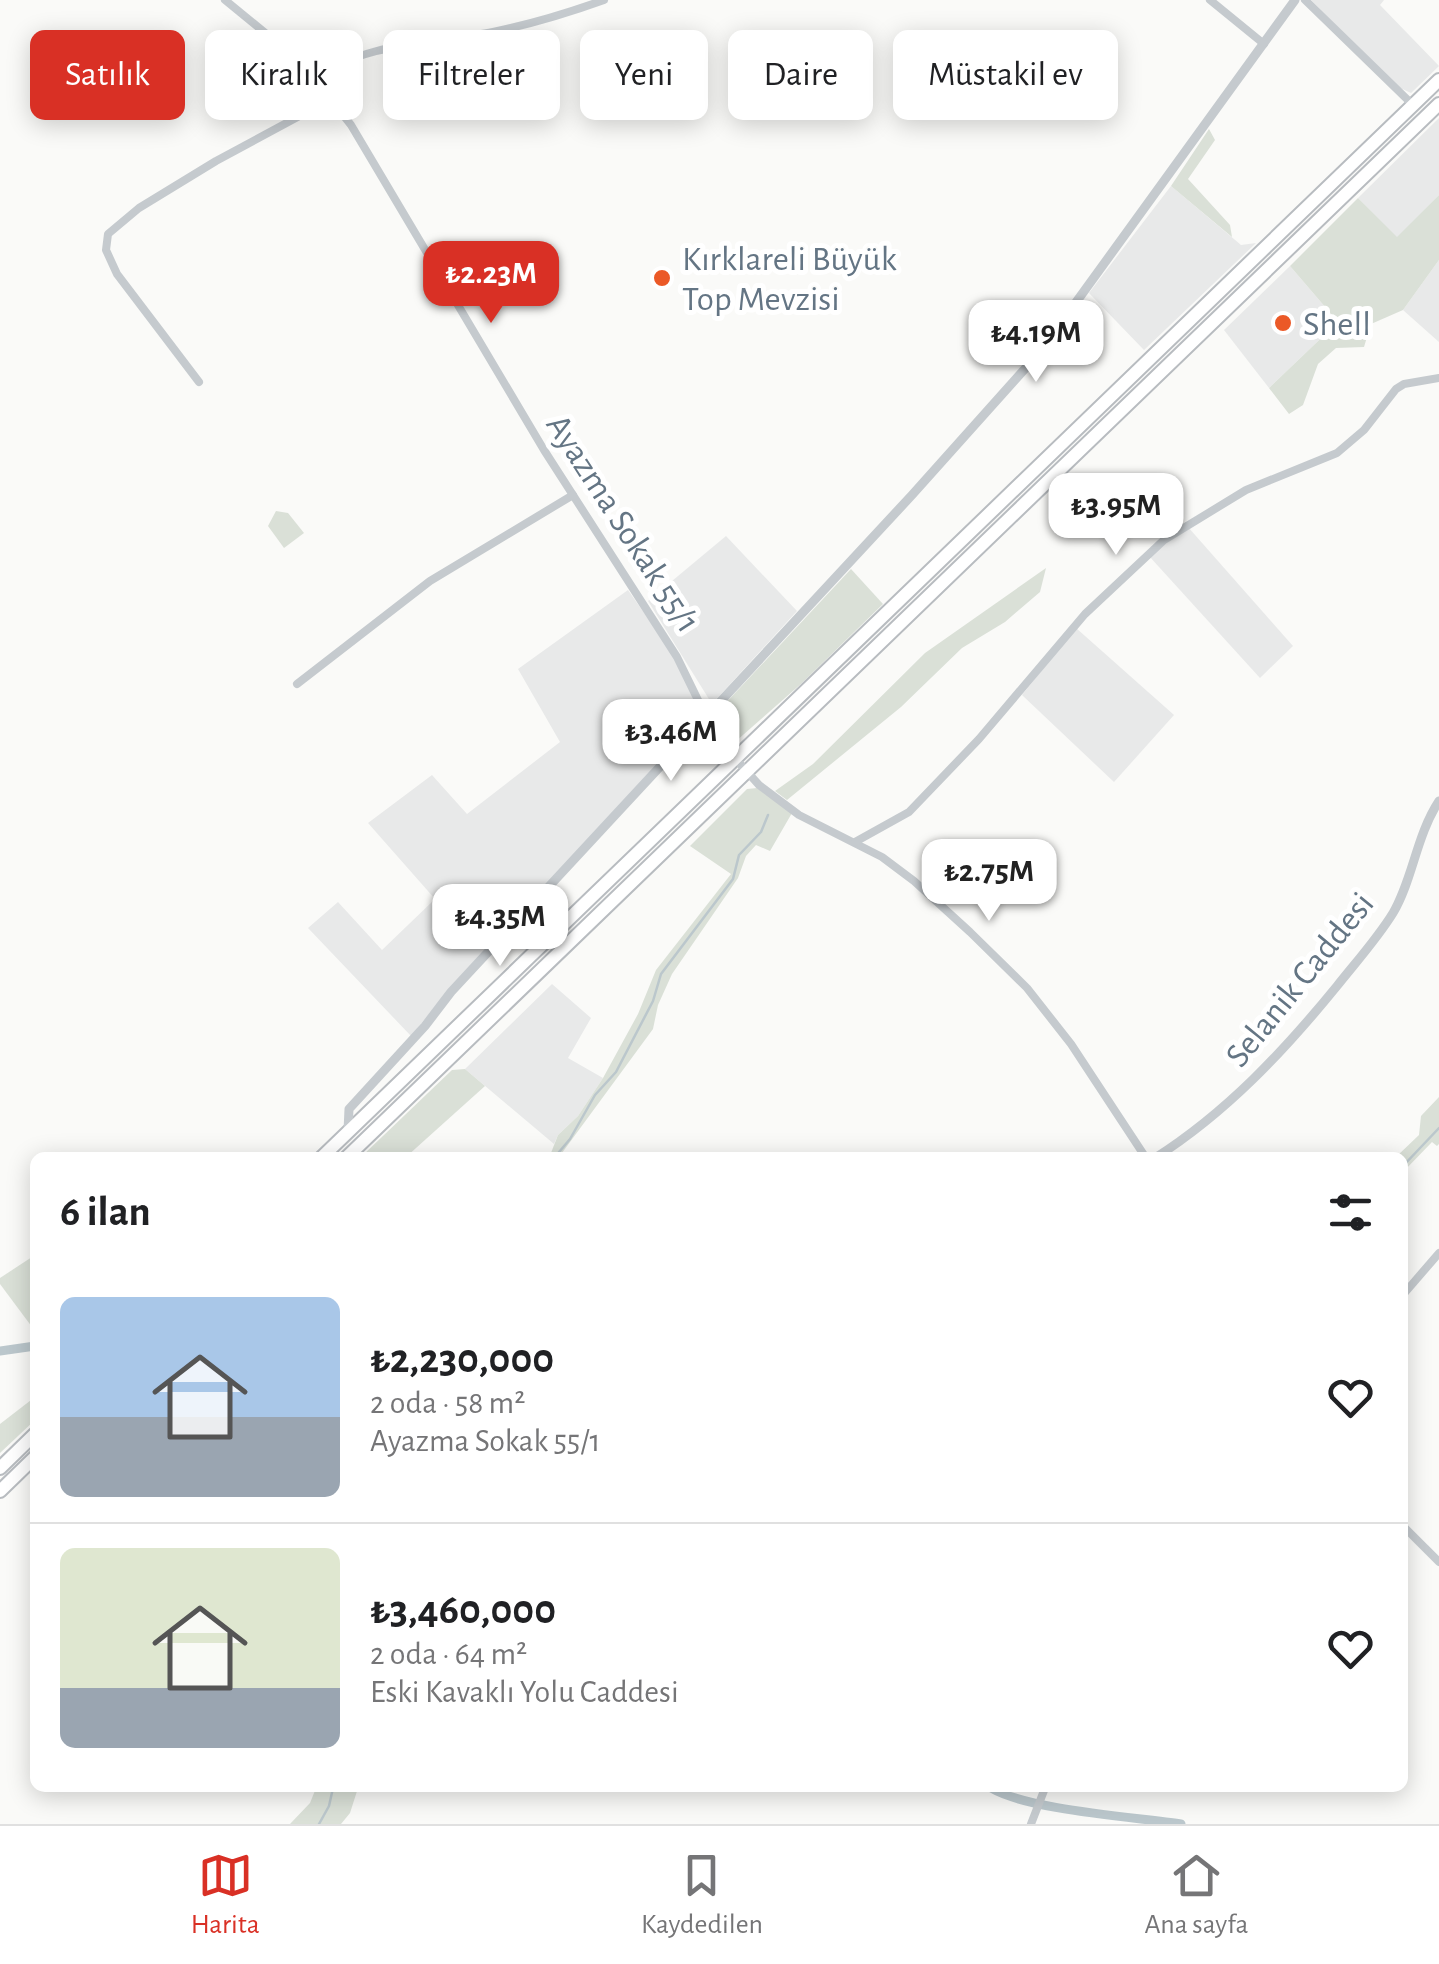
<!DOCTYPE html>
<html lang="tr">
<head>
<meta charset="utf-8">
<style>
  body { margin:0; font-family:"Alegreya Sans",sans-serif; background:#f2f2f2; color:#202124; height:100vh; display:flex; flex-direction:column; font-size:38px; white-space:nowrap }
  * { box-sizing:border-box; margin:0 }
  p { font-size:32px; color:#757577 }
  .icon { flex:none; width:55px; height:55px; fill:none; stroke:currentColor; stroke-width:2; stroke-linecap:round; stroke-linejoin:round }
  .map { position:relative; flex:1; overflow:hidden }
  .details { position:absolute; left:30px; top:1152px; width:1378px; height:640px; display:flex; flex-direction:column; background:#fff; border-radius:15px; box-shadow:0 5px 25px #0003 }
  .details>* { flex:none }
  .hud { position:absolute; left:30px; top:30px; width:1380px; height:90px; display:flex; gap:20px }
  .price { position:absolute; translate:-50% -85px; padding:0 22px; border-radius:20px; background:#fff; color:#222; font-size:32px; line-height:65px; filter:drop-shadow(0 2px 5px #0008) }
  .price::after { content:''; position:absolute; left:50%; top:60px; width:30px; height:22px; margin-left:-15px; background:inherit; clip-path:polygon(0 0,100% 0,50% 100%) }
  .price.selected { background:#d93025; color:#fff }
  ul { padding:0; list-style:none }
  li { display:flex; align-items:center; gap:30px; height:250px; padding:0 30px }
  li+li { border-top:2px solid #e0e0e0 }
  li span { display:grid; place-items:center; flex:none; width:280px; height:200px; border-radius:15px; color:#555 }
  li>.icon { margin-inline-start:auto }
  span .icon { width:120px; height:120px; fill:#fffc; stroke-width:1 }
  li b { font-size:42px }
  h2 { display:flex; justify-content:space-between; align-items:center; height:120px; padding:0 30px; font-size:42px }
  .tag { padding:0 35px; border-radius:15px; background:#fff; box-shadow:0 5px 25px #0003; font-size:35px; line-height:90px }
  .tag.selected { background:#d93025; color:#fff }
  .tabs { display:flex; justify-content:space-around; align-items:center; height:140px; border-top:2px solid #e0e0e0; background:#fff; font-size:28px; color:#757577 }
  .tabs a { display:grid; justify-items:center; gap:5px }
  .tabs .selected { color:#d93025 }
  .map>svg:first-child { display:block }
  .built { fill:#e8e9e9 }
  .green { fill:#dae0d7 }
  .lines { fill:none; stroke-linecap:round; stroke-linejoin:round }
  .stream { stroke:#bbc7cc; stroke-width:2.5 }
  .canal { stroke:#bbc7cc; stroke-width:9 }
  .trunk-casing { stroke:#b8bcc0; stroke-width:16 }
  .minor { stroke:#c5cace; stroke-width:8 }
  .tertiary { stroke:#c5cace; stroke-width:9 }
  .trunk { stroke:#fff; stroke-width:12 }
  .poi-dot { fill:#eb5927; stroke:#fff; stroke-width:4 }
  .labels { text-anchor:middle; stroke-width:10; stroke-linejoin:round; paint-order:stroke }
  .poi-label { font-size:35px; fill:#647584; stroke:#fff; text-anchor:start }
  .street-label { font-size:35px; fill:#647584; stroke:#fff }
</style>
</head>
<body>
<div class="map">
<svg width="1439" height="1824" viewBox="0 0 1439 1824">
  <rect width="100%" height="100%" fill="#fafaf8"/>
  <g class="built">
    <path d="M1311 0H1384L1380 5 1439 66 1411 93 1396 86Z"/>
    <path d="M1439 118V195L1397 238 1358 198Z"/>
    <path d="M1171 186 1241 245 1256 243 1144 350 1089 293Z"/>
    <path d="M1439 260V342L1403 310Z"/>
    <path d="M1290 266 1338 322 1269 388 1224 330Z"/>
    <path d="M1188 527 1293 646 1260 678 1149 556Z"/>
    <path d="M726 536 797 611 712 704 648 601Z"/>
    <path d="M628 590 677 660 702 715 626 801 449 989 411 1036 308 928 338 902 382 950 435 899 368 823 432 775 467 814 560 742 518 669Z"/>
    <path d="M1076 628 1174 715 1114 782 1022 695Z"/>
    <path d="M552 984 591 1018 568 1058 603 1078 578 1116 558 1135 554 1144 465 1069Z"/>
  </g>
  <g class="green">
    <path d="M1209 129 1215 140 1188 179 1230 225 1232 237 1171 186Z"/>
    <path d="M1439 195V260L1403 310 1371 324 1364 347 1336 348 1318 364 1303 405 1289 414 1269 388 1338 322 1290 266 1358 198 1397 237Z"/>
    <path d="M276 511 288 513 304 533 284 548 268 526Z"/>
    <path d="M1046 568 1040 592 1005 622 962 648 901 707 787 800 775 791 813 764 925 653Z"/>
    <path d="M851 569 883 604 802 683 735 742 726 741 716 724 721 708Z"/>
    <path d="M757 788 792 813 770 851 756 845 746 856 738 878 672 974 658 1005 653 1029 559 1157 549 1158 558 1135 578 1116 603 1078 638 1014 656 970 731 874 690 846 747 789Z"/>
    <path d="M465 1069 485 1086 406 1157H361L452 1070Z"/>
    <path d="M1439 1097V1144L1437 1146 1432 1142 1403 1172 1402 1158 1396 1157 1419 1135 1421 1116Z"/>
    <path d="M35 1255V1331L0 1284V1278Z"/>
    <path d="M35 1397V1420L0 1453V1424Z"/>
    <path d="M316 1788H358L350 1813 341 1824H290L310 1803Z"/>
  </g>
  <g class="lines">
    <g class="stream">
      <path d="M554 1158 570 1139 595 1095 616 1072 653 1001 661 974 733 879 739 855 761 832 768 815"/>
      <path d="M1402 1167 1439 1128"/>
      <path d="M319 1824 329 1806 333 1788"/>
    </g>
    <g class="canal">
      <path d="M0 1351 35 1346"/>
      <path d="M991 1788C1028 1810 1134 1817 1181 1824"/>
    </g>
    <defs>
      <g id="trunk">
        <path d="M321 1158 1439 80"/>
        <path d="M346 1158 1439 104"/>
        <path d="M0 1468 35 1434"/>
        <path d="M0 1491 35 1457"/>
      </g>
    </defs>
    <use href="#trunk" class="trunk-casing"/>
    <g class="minor">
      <path d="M225 0 303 64 351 125 544 450 677 657 716 737 759 785 799 815 882 857 914 881 970 932 1027 988 1071 1044 1146 1158"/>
      <path d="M1210 0 1264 44"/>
      <path d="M1305 0 1413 105"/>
      <path d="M316 80C359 42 439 43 493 32 531 24 568 13 604 0"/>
      <path d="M199 382 117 274 106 250 108 234 139 208 216 161 331 99"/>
      <path d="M297 684 430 581 573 495"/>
      <path d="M855 842 909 812 979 739 1085 614 1164 540 1246 490 1337 453 1364 430 1396 389 1404 384 1439 378"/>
      <path d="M1402 1296 1439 1253"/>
      <path d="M1402 1525 1439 1562"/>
      <path d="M1031 1824 1045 1788"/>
    </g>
    <g class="tertiary">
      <path d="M348 1131 349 1109 425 1026 451 992 912 495 1040 352 1295 0"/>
      <path d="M1155 1158C1227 1112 1284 1051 1337 986 1356 962 1377 939 1393 913 1413 879 1416 836 1439 801"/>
    </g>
    <use href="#trunk" class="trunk"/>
  </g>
  <g class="poi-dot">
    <circle cx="662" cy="278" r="10"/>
    <circle cx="1283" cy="323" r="10"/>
  </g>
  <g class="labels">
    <g class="poi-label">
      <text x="682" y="270">Kırklareli Büyük<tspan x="682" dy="40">Top Mevzisi</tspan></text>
      <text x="1303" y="335">Shell</text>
    </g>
    <g class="street-label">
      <text transform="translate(624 523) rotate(57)" y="12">Ayazma Sokak 55/1</text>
      <text transform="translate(1299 979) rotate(-51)" y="12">Selanik Caddesi</text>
    </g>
  </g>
</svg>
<b class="price selected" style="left:491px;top:326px">₺2.23M</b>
<b class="price" style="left:1036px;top:385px">₺4.19M</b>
<b class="price" style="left:1116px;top:558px">₺3.95M</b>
<b class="price" style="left:671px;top:784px">₺3.46M</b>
<b class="price" style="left:989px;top:924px">₺2.75M</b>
<b class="price" style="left:500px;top:969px">₺4.35M</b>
<div class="hud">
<a class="tag selected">Satılık</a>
<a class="tag">Kiralık</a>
<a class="tag">Filtreler</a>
<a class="tag">Yeni</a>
<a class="tag">Daire</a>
<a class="tag">Müstakil ev</a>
</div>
<section class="details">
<h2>6 ilan<svg class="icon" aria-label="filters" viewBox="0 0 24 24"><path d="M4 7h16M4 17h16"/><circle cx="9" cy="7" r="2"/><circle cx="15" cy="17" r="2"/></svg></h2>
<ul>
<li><span style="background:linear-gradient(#a9c7e8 60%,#9aa5b1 0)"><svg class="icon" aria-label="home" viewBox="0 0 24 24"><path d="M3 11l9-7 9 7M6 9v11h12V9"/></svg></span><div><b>₺2,230,000</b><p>2 oda · 58 m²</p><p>Ayazma Sokak 55/1</p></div><svg class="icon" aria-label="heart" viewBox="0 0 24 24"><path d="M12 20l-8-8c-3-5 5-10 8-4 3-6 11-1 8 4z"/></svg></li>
<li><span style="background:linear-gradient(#dfe7d0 70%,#9aa5b1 0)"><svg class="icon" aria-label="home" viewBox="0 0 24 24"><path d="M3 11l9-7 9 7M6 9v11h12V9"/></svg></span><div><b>₺3,460,000</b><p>2 oda · 64 m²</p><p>Eski Kavaklı Yolu Caddesi</p></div><svg class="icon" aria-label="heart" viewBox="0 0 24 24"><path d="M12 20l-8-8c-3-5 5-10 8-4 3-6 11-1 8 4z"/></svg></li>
</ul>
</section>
</div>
<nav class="tabs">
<a class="selected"><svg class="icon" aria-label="map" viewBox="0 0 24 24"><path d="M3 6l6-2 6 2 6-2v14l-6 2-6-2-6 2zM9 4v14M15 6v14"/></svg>Harita</a>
<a><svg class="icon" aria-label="saved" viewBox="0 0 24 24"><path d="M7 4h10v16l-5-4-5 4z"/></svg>Kaydedilen</a>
<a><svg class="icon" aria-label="home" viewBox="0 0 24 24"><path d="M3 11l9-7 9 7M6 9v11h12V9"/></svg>Ana sayfa</a>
</nav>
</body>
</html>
